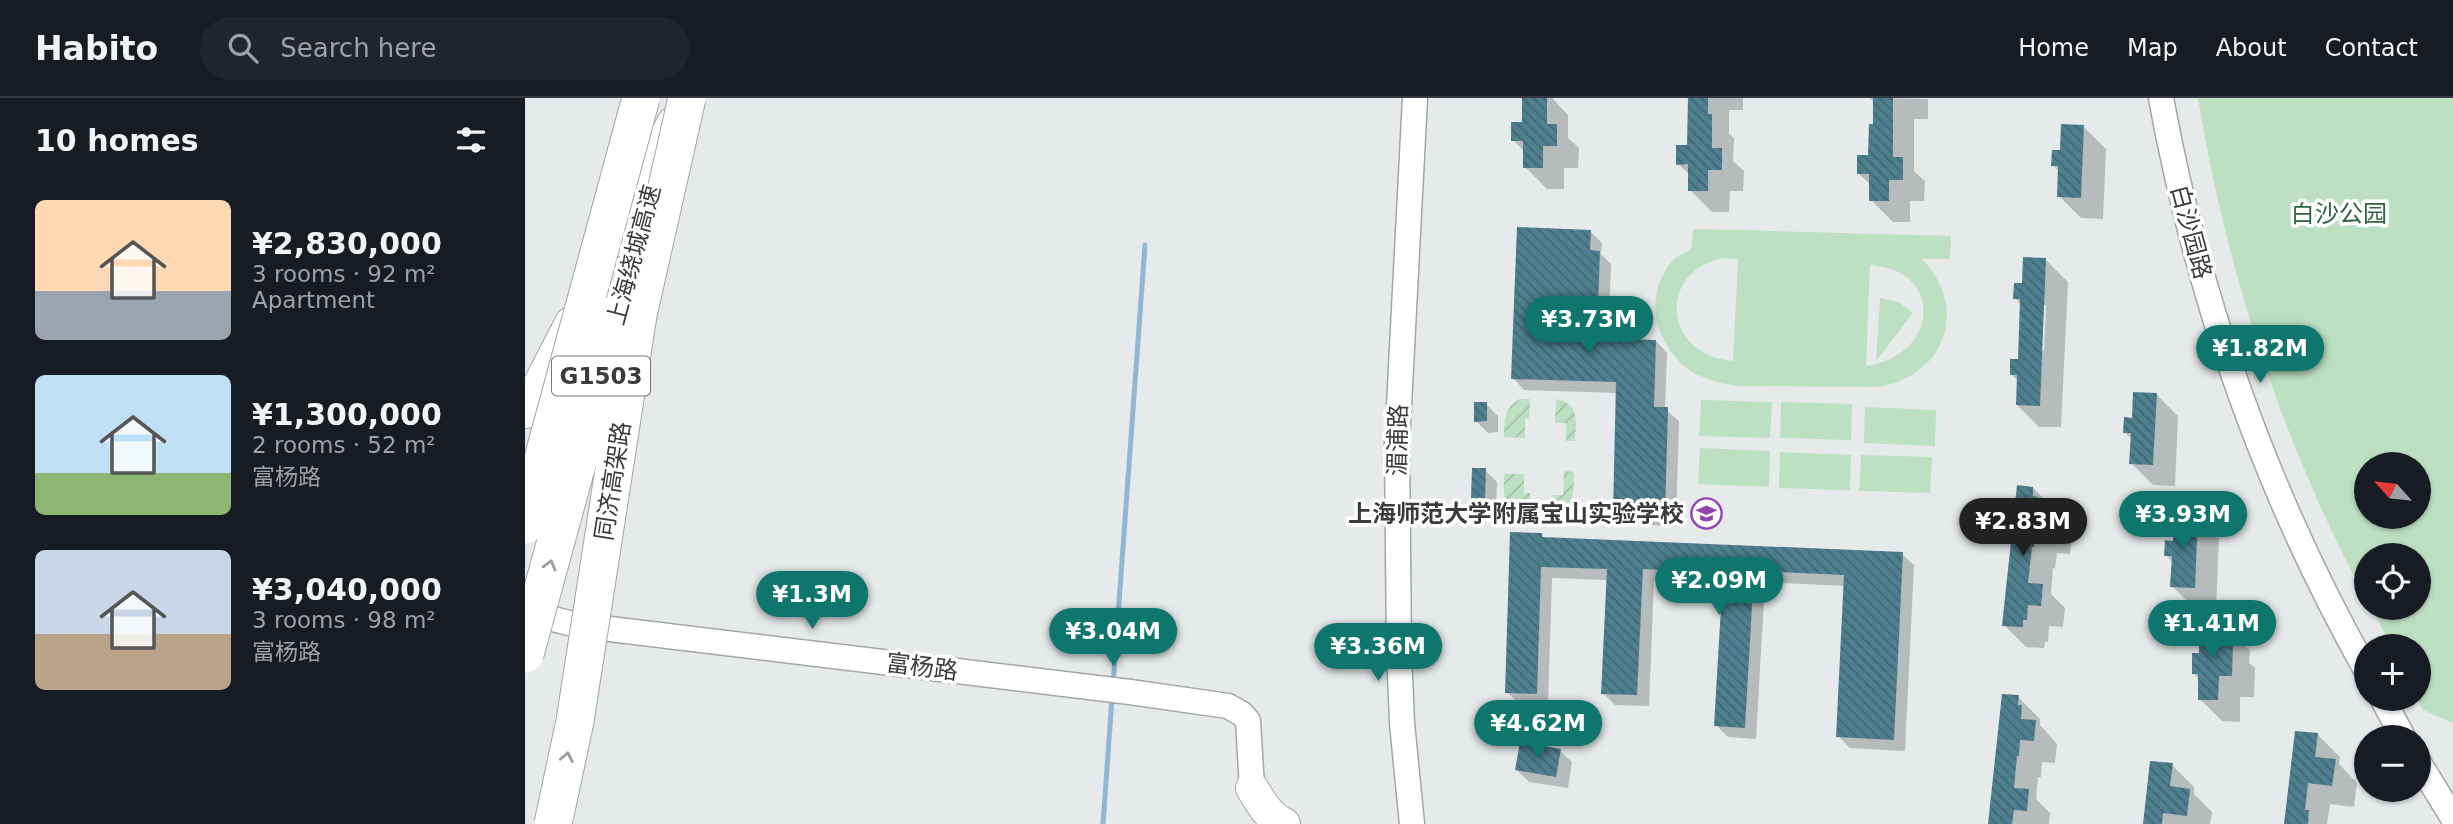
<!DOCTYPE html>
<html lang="en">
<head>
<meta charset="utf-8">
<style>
  body { margin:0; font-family:"DejaVu Sans","Noto Sans SC",sans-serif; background:#20242c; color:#f1f3f6; height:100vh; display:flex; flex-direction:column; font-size:26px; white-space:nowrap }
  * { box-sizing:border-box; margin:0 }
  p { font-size:23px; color:#9ea1a6 }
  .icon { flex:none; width:38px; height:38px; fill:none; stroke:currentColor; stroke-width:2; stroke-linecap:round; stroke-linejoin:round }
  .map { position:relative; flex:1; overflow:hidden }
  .sheet { display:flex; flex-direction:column; background:#171b24; width:525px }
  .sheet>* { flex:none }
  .needle { width:46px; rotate:297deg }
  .fabs { position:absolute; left:1829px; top:354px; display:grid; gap:14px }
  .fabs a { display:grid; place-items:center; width:77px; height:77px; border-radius:50%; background:#171b24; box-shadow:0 2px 5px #0004; font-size:35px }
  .price { position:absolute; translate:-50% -60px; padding:0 16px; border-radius:24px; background:#0f766e; color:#fff; font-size:23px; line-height:46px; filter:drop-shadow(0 2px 4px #0008) }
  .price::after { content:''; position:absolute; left:50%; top:42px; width:21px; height:16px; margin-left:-10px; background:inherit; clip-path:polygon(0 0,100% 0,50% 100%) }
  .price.active { background:#222; color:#fff }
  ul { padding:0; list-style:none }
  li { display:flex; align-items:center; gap:21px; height:175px; padding:0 35px }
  li span { display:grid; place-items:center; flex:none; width:196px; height:140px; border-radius:10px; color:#555 }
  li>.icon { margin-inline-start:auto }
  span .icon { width:84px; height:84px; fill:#fffc; stroke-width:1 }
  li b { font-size:30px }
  h2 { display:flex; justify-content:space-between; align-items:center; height:84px; padding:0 35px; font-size:30px }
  header { display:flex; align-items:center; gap:42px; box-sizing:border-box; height:98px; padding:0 35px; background:#171b24; border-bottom:2px solid #363941 }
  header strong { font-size:33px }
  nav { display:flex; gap:38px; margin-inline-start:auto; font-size:24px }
  .search { width:490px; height:63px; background:#20242c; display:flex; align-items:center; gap:18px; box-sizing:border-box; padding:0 24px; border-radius:38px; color:#9ea1a6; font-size:26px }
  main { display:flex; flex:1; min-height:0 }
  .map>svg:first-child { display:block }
  .park { fill:#bde0c2; fill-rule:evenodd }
  .garden { fill:url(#garden-furrows) }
  .shadow { fill:#0003; fill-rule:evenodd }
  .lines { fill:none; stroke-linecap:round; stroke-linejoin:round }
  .stream { stroke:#92b6d3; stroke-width:5 }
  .building { fill:url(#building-back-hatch) }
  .minor-casing { stroke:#a2a6a6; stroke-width:27 }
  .major-casing { stroke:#a2a6a6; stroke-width:34 }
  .minor { stroke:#fff; stroke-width:24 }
  .major { stroke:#fff; stroke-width:32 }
  .highway-bridge-casing { stroke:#a2a6a6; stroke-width:39; stroke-linecap:butt }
  .highway-bridge { stroke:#fff; stroke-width:37 }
  .oneway { stroke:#9c9e9e }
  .labels { text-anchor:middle; stroke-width:7; stroke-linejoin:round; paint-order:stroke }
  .shield { fill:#fff; stroke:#757676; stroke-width:2 }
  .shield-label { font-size:23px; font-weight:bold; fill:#3a3c3c }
  .park-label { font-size:24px; fill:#2f653c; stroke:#fff }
  .street-label { font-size:24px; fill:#3a3c3c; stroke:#fff }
  .poi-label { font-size:24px; font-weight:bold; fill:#3a3c3c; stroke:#fff; text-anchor:end }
</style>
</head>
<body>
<header>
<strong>Habito</strong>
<div class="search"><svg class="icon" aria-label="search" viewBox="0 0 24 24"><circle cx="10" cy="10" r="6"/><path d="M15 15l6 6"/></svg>Search here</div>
<nav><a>Home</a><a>Map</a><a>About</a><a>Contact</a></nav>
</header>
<main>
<section class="sheet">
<h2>10 homes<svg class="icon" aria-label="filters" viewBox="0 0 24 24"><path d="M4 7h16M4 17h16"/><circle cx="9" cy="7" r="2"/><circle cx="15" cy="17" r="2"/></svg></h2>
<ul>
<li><span style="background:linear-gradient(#ffd9b3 65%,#9aa5b1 0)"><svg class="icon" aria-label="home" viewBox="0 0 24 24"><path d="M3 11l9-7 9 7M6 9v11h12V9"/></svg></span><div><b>¥2,830,000</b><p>3 rooms · 92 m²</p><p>Apartment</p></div></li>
<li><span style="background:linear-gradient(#bfe0f5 70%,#8fb573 0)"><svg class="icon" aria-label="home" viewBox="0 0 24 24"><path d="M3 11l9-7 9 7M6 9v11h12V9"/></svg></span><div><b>¥1,300,000</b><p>2 rooms · 52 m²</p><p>富杨路</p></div></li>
<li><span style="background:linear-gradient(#c9d6e8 60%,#b9a48a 0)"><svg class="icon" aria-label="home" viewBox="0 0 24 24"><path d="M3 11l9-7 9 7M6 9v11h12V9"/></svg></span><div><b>¥3,040,000</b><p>3 rooms · 98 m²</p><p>富杨路</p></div></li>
</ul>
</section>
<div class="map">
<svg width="1928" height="726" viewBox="0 0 1928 726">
  <defs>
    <pattern id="garden-furrows" width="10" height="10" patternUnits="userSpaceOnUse" patternTransform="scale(1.75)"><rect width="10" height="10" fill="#bde0c2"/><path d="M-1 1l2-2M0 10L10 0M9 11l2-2" fill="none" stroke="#a3c1a8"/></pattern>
    <pattern id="building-back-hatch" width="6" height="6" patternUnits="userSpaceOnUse" patternTransform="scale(1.75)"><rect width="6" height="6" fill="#4e7f8e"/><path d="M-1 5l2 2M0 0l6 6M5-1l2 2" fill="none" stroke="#426975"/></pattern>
  </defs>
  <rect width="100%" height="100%" fill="#e6eaea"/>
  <g class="park">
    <path d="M1673 0H1928V625L1898 612 1892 600 1894 548H1866L1846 509H1894V457H1841V501C1757 344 1702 175 1673 0ZM1841 366H1894V418H1841Z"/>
    <path d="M1168 131 1426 138 1425 161H1397C1445 210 1420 279 1352 289L1216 288C1196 286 1176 281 1160 269 1135 247 1122 212 1136 181 1140 173 1145 164 1152 159 1156 156 1162 154 1166 151ZM1196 160 1213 161 1208 263C1142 259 1129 178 1196 160ZM1345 167C1420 172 1414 258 1341 268Z"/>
    <path d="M1355 200 1374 204 1388 215 1351 263Z"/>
    <path d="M1176 302 1247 304 1245 340 1174 338Z"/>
    <path d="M1256 304 1327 306 1326 342 1255 340Z"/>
    <path d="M1340 309 1411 312 1410 348 1339 345Z"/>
    <path d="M1175 350 1245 353 1244 389 1173 386Z"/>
    <path d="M1255 354 1326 357 1325 392 1254 390Z"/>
    <path d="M1336 357 1407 359 1405 395 1334 393Z"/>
  </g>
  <g class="garden">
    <path d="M995 301H1005L1004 320 1000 321V340L979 339C980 322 978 310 995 301Z"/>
    <path d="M1031 301C1055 305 1051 323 1050 343H1041V325H1030Z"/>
    <path d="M1039 373 1049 374C1049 391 1050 415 1027 416L1028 397H1038Z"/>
    <path d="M979 376H999V395H1005V415C978 415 978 398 979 376Z"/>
  </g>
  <g class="shadow">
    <path d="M999 0H1027L1043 17V40L1054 50 1053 70H1039V91H1022L1000 69V54L988 42 999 26Z"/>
    <path d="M1164 0H1218V12H1204V36L1209 40 1208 63 1219 73 1218 93H1205L1204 114H1187L1165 92V77L1153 66 1164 49Z"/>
    <path d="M1345 0 1403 1V21H1389V73L1400 83 1399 103H1385V124H1368L1346 102V87L1334 76 1345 59 1349 28 1350 5Z"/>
    <path d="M1559 29 1581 51 1578 121 1556 120 1534 98 1535 74 1528 67Z"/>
    <path d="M1065 133 1077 145 1076 156 1086 166 1083 242 1131 243 1142 255 1140 311 1154 323 1151 428 1101 426 1089 415 1093 295 999 292 988 280Z"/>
    <path d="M1521 162 1543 184 1536 329H1514L1492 307 1493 283 1486 276 1495 263 1497 207 1490 200ZM1518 207H1521L1519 253H1516Z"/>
    <path d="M1631 296 1653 318 1650 388 1628 387 1606 365 1607 341 1600 335Z"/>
    <path d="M961 306 973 318V334L963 335 951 323Z"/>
    <path d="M960 372 972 384 971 411H959L947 399Z"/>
    <path d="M1508 390 1530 412 1529 419 1547 437 1545 456 1532 455 1530 471 1528 470 1526 496 1540 510 1538 529 1524 528 1523 544H1520L1519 550 1501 549 1479 527Z"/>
    <path d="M1672 419 1694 441 1691 511 1669 510 1647 488 1648 465 1641 457Z"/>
    <path d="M1016 436 1021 441 1377 456 1389 467 1380 653 1325 650 1313 638 1320 488 1240 484 1231 641 1203 639 1191 627 1199 486 1129 482 1124 608 1090 607 1078 595 1083 482 1027 480 1023 607 994 606 982 594Z"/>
    <path d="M1703 530 1725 552 1724 565 1730 570 1729 599H1715V624L1697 623 1675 601V582L1668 575 1675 557Z"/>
    <path d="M1493 599 1515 621V627L1532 646 1530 665 1517 664 1516 679H1513L1511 701 1525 715 1524 726H1465Z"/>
    <path d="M1793 637 1815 659 1814 666 1832 685 1829 709 1805 706 1802 726H1761Z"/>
    <path d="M1035 653 1047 664 1043 690 1004 684 992 672Z"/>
    <path d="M1647 667 1669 689V696L1687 714 1685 726H1619Z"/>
  </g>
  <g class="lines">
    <g class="stream">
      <path d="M588 587 620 147"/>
      <path d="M578 726 587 600"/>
    </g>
  </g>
  <g class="building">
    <path d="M997 0H1022V26H1032V48H1018V70H998V43H986V24H997Z"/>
    <path d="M1163 0H1183V16H1187V50H1197V72H1183V93H1163V66L1151 67V47H1162Z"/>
    <path d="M1348 0H1368V59H1378V82H1364V103H1344V76H1332V57H1343L1344 26H1348Z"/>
    <path d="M1536 26 1559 27 1556 100 1532 99 1533 68H1526L1527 52H1535Z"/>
    <path d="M992 129 1066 132 1065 152 1075 153 1072 240 1131 242 1129 309H1143L1140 417 1088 415 1091 284 986 281Z"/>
    <path d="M1498 159 1521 160 1515 308 1491 307 1492 277H1485V261H1493L1495 201H1488L1489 185H1497Z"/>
    <path d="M1608 294 1632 295 1628 367 1604 366 1606 335H1598L1599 319 1607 320Z"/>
    <path d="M949 304H962V323L949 324Z"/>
    <path d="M947 370H961L960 400H946Z"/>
    <path d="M1492 387 1508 389V398L1512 399 1511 412 1525 413 1524 435 1510 434 1509 449H1507L1503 485 1518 486 1516 508 1503 507 1502 522H1498V529L1477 528Z"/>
    <path d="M1649 417H1673L1670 490 1645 489 1647 458H1639L1640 442 1648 443Z"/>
    <path d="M985 434 1017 435V439L1378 454 1369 642 1311 639 1319 477 1229 473 1220 630 1189 628 1198 475 1118 471 1112 597 1076 596 1082 471 1016 469 1012 596 980 595Z"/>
    <path d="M1674 527 1703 528V546H1708L1707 578H1694L1693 602H1673V576H1667V555H1674Z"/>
    <path d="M1477 596 1494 597 1493 607H1497L1496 621 1511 622 1509 643 1495 642 1494 658H1492L1489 690 1504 691 1502 713 1489 712 1487 726H1463Z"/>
    <path d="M1770 633 1793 635 1790 659 1811 661 1807 688 1783 685 1780 712H1784L1783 726H1759Z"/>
    <path d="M995 644 1036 651 1031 679 990 672Z"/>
    <path d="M1625 663 1648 665 1645 688 1665 691 1662 718 1638 715 1637 726H1618Z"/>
  </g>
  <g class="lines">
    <defs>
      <g id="minor">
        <path d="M1636 0C1673 201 1741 394 1841 572"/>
        <path d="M0 514 52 527 605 594 703 608 717 616 723 623 727 690"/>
        <path d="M1857 600 1878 639"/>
        <path d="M1894 665 1928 720"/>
        <path d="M887 726 877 625 874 554 872 346 890 0"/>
      </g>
      <g id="major">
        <path d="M87 144 148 25"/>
        <path d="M0 314 46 225"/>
        <path d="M727 690C736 705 743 718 759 726"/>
      </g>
    </defs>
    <use href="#minor" class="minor-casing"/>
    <use href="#major" class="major-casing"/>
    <use href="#minor" class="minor"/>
    <use href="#major" class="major"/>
    <defs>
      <g id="highway-bridge">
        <path d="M0 427 116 0"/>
        <path d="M0 556 94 213"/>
        <path d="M28 726 50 623 113 217 162 0"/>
      </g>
    </defs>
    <use href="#highway-bridge" class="highway-bridge-casing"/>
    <use href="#highway-bridge" class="highway-bridge"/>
  </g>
  <defs><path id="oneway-chevron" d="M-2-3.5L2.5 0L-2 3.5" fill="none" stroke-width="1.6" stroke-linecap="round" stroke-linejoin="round" transform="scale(1.75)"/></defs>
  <g class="oneway">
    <use href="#oneway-chevron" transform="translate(25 467) rotate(-75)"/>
    <use href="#oneway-chevron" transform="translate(42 659) rotate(-79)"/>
  </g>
  <defs>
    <symbol id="school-ring" viewBox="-11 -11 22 22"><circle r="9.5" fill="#fff" stroke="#9044b5" stroke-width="1.5"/><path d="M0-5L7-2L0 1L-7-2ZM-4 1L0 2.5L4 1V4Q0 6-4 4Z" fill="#9044b5"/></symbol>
  </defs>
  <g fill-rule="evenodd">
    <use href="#school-ring" x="1164" y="398" width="35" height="35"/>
  </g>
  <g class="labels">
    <rect class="shield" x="27" y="258.5" width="98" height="39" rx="5"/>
    <g class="shield-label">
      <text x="76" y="286">G1503</text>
    </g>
    <g class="park-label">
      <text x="1814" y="124">白沙公园</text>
    </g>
    <g class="street-label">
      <text transform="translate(1666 134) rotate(75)" y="8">白沙园路</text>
      <text transform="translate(109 157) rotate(-75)" y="8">上海绕城高速</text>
      <text transform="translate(873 342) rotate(-89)" y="8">湄浦路</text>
      <text transform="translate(88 383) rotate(-81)" y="8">同济高架路</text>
      <text transform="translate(397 569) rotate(7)" y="8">富杨路</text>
    </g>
    <g class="poi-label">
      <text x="1159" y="424">上海师范大学附属宝山实验学校</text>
    </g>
  </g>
</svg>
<div class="fabs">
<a><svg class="needle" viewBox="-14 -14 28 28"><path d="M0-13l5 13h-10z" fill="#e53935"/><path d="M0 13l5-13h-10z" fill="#9ea1a6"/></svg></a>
<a><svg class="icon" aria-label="locate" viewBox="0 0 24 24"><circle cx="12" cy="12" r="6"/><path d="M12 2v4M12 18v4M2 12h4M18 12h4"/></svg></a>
<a>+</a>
<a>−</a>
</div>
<b class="price" style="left:1064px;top:258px">¥3.73M</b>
<b class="price" style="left:1735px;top:287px">¥1.82M</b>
<b class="price" style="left:1658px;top:453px">¥3.93M</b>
<b class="price active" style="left:1498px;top:460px">¥2.83M</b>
<b class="price" style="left:1194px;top:519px">¥2.09M</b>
<b class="price" style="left:287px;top:533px">¥1.3M</b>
<b class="price" style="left:1687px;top:562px">¥1.41M</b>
<b class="price" style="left:588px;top:570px">¥3.04M</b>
<b class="price" style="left:853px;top:585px">¥3.36M</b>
<b class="price" style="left:1013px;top:662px">¥4.62M</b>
</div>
</main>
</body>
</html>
